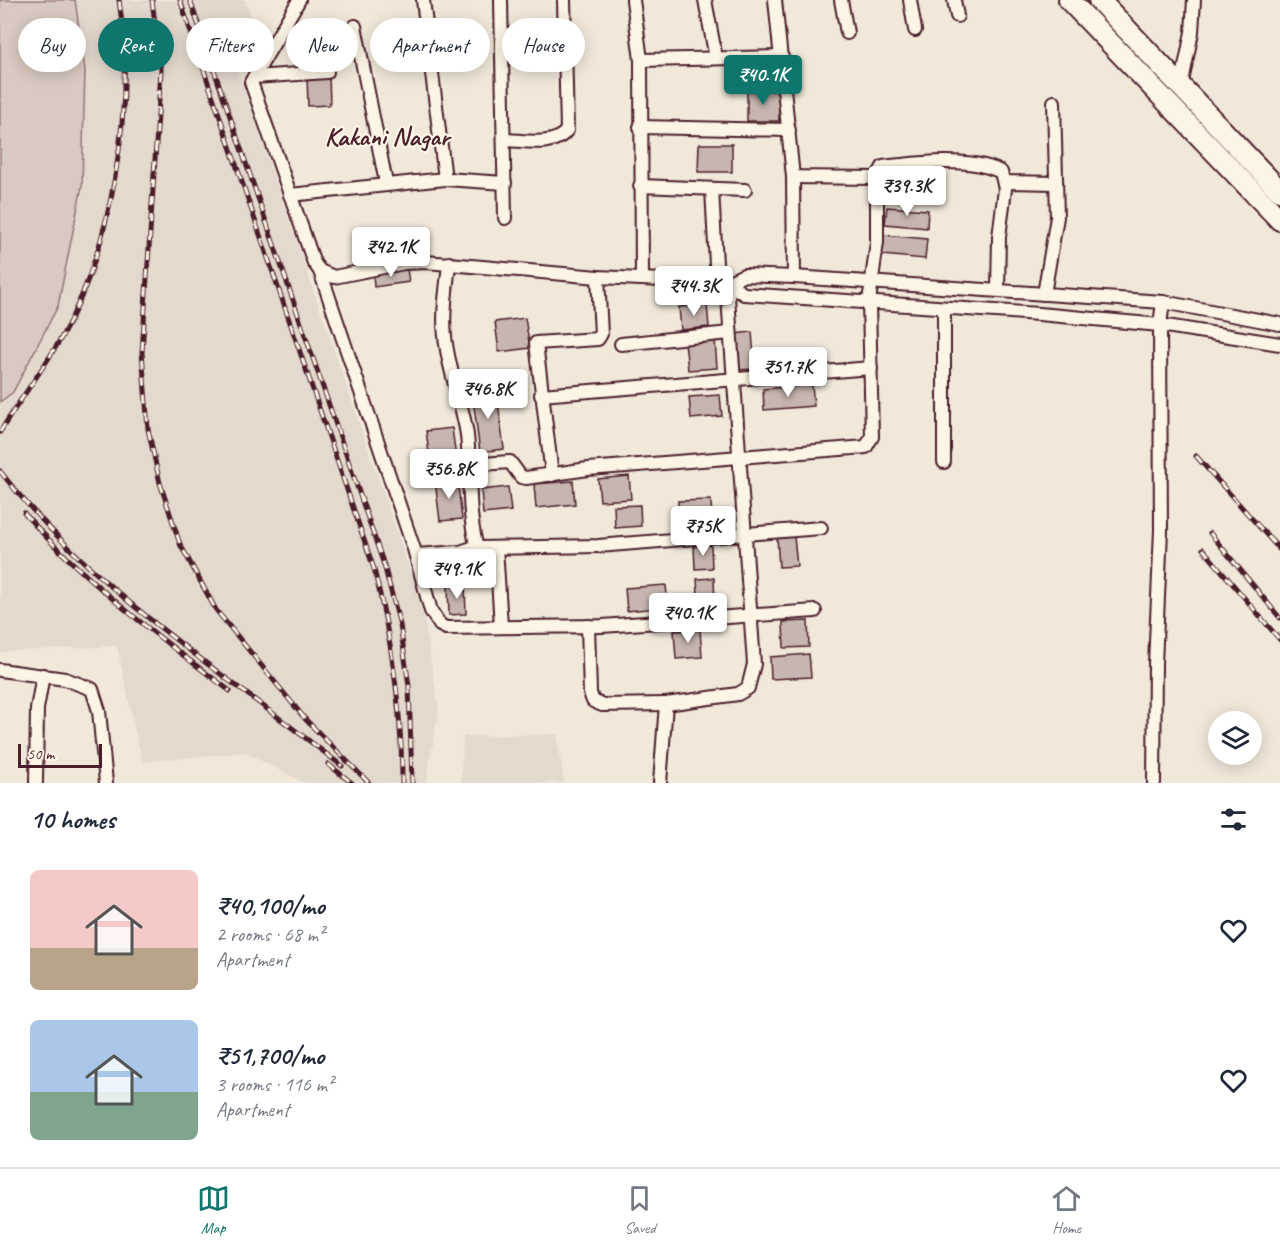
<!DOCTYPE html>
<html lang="en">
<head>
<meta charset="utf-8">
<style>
  body { margin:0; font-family:Caveat,sans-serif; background:#f6f6f7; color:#1f2937; height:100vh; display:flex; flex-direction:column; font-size:22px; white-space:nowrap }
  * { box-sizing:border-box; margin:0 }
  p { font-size:20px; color:#747a83 }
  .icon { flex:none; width:33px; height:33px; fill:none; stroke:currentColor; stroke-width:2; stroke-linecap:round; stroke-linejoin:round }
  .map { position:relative; height:783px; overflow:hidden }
  .drawer { display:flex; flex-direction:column; background:#fff; flex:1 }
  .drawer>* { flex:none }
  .top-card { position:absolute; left:18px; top:18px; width:600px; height:54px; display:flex; gap:12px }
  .buttons { position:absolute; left:1208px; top:711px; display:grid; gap:12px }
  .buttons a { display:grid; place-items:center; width:54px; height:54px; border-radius:50%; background:#fff; box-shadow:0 3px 15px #0003; font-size:30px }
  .scale { position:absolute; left:18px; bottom:15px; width:84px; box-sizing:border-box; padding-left:6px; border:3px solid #4a1f2b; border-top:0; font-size:16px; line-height:21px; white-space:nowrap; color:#4a1f2b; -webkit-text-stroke:4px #fcf5e5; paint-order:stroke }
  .price { position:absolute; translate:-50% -51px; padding:0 14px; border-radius:6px; background:#fff; color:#222; font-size:20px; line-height:39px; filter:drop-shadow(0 2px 3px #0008) }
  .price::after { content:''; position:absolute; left:50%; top:36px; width:18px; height:14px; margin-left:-9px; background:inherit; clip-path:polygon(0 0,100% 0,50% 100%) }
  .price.on { background:#0f766e; color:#fff }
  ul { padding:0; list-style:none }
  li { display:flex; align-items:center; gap:18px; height:150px; padding:0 30px }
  li span { display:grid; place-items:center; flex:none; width:168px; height:120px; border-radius:9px; color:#555 }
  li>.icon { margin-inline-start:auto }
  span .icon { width:72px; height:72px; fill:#fffc; stroke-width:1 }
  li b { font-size:26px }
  h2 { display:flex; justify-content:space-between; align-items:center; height:72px; padding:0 30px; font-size:26px }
  .chip { padding:0 21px; border-radius:27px; background:#fff; box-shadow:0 3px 15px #0003; font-size:21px; line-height:54px }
  .chip.on { background:#0f766e; color:#fff }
  .dock { display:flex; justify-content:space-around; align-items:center; height:84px; border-top:2px solid #e0e1e3; background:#fff; font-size:16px; color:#747a83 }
  .dock a { display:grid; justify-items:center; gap:3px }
  .dock .on { color:#0f766e }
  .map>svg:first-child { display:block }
  .built { fill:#e4d9cd }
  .green { fill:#d8cac0; stroke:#917476; stroke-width:1.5 }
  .building { fill:#c7b6af; stroke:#4a1f2b; stroke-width:1.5 }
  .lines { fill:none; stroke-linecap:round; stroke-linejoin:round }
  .minor-casing { stroke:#4a1f2b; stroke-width:16 }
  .primary-casing { stroke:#4a1f2b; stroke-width:24 }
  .minor { stroke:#fcf5e5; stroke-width:12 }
  .primary { stroke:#fcf5e5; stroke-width:20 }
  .rail-casing { stroke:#4a1f2b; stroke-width:5 }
  .rail { stroke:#fcf5e5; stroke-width:3; stroke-dasharray:9; stroke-linecap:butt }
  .labels { text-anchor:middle; stroke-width:4.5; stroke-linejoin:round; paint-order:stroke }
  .neighbourhood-label { font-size:26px; font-weight:bold; fill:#4a1f2b; stroke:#fcf5e5 }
</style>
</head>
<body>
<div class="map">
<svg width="1280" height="783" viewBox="0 0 1280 783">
  <rect width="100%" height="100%" fill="#f1e8da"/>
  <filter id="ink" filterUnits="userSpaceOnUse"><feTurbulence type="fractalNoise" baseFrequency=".0167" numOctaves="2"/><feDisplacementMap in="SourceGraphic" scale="12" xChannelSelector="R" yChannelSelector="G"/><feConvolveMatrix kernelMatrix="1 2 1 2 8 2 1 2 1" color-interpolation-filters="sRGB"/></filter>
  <g filter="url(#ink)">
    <g class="built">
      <path d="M0 0H245L255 29 238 72 421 602 439 710 426 783H304L245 752 142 762 117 646 0 652Z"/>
      <path d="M557 734 564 783H461L463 736Z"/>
    </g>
    <path class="green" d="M0 0H75L85 70 82 186 58 306 13 392 0 402Z"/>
    <g class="building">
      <path d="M329 74 330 105 308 106 307 75Z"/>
      <rect x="747" y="91" width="32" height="30"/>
      <path d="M699 144H732V172H698Z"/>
      <path d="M887 207 928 210 927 228 885 224Z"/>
      <path d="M883 235 927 239 925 259 882 255Z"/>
      <path d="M407 269 409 282 374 287 373 274Z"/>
      <path d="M707 305 709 327 681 330 679 307Z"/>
      <path d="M525 318 530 348 499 352 495 322Z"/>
      <path d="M752 332 755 369 737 370 734 334Z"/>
      <path d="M715 340 717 368 688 370 685 342Z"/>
      <path d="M812 385 814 406 764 410 763 389Z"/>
      <path d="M496 388 504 449 480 452 472 391Z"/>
      <path d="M720 395 722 416 691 419 689 397Z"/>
      <path d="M452 428 457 465 431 468 426 431Z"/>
      <path d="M629 476 631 499 600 501 598 479Z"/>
      <path d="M457 478 462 519 440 521 435 481Z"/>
      <path d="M573 481 575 504 536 508 534 484Z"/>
      <path d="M508 487 511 511 483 514 481 490Z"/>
      <path d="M711 500 712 522 679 524 678 501Z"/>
      <path d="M640 505 641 526 615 528 614 506Z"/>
      <path d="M777 537H794L797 566 779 567Z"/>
      <path d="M711 545 712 568 695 569 694 546Z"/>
      <path d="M714 578 715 608 699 609 697 579Z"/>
      <path d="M666 585 668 607 627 611 625 588Z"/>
      <path d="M448 586H465L466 614 449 615Z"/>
      <path d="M808 621 809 647 784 648 783 622Z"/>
      <path d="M700 630 702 657 676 659 674 631Z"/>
      <path d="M809 654 811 677 771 679 770 657Z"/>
    </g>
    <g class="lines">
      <defs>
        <g id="minor">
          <path d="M299 0 251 82 314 263 320 271 334 277 404 263 426 262 598 277 727 283 744 275 794 277 1163 302 1280 324"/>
          <path d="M423 0 445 179"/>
          <path d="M501 0 505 218"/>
          <path d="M633 0 641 60 642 279"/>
          <path d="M705 0 716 58"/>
          <path d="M775 0 793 177 877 178 883 167C917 163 970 156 1001 172L1005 189 999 237 998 290"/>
          <path d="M841 0 847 33"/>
          <path d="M910 0 915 30"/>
          <path d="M954 0 957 16"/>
          <path d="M355 26 386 183"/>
          <path d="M641 60 782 57"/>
          <path d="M254 77 327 72"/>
          <path d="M1181 87 1192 32 1194 0"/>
          <path d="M640 127 789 130"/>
          <path d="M504 140C523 140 555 148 567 130L564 0"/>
          <path d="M793 177 794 277"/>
          <path d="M1005 182 1056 183"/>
          <path d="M640 186 745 190"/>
          <path d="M712 189 717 283"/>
          <path d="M290 195 445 179 505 183"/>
          <path d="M449 263C447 286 442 313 445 336 448 370 462 401 467 435 471 471 467 508 476 544L480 548 598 546 821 528"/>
          <path d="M320 271 414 549 431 611 440 625 446 628 602 626 815 611"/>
          <path d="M727 283 744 294 1039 314 1160 325 1280 344"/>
          <path d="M1044 294 1057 217 1054 102"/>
          <path d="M944 308V462"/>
          <path d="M621 344 730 333"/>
          <path d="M541 395 871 368"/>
          <path d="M468 465 510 462 521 477 526 478 588 469 866 447 872 437 869 302 877 242V178"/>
          <path d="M552 475 536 343 598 339 601 334 598 277"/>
          <path d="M496 548 501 626"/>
          <path d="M416 555 460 552 478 546"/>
          <path d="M588 626 590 693 593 701 602 705 666 704"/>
          <path d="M0 670 65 679 92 689 99 711 106 783"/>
          <path d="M36 783 37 709 43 675"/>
          <path d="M660 783 666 704 738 694 748 688 754 664 727 283"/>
          <path d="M1154 783 1155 664 1161 530 1160 325 1163 302"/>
        </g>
        <g id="primary">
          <path d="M1069 0 1280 220"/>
          <path d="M1099 0 1280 191"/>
        </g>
      </defs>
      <use href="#minor" class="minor-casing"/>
      <use href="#primary" class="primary-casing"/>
      <use href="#minor" class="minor"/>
      <use href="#primary" class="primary"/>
      <defs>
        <g id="rail">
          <path d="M152 0 161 70 142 352 148 429 160 483 180 544 216 610 306 720 369 783"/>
          <path d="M180 0 374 569C392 641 402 709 402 783"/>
          <path d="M190 0 384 565 400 625 409 686 412 783"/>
          <path d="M0 432C19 401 41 372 60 340 113 247 135 105 119 0"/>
          <path d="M1196 456 1280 550"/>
          <path d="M0 471C92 590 225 674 342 766"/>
          <path d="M24 513C84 581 157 636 230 691"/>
          <path d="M1210 533 1280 618"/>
          <path d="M1203 549 1280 640"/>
          <path d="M328 764 352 783"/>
        </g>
      </defs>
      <use href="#rail" class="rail-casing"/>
      <use href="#rail" class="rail"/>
    </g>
  </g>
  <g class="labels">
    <g class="neighbourhood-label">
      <text x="387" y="145">Kakani Nagar</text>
    </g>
  </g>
</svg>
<div class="buttons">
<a><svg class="icon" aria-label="layers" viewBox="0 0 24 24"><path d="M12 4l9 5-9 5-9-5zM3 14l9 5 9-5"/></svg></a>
</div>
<div class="scale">50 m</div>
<b class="price on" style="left:763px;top:106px">₹40.1K</b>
<b class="price" style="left:907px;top:217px">₹39.3K</b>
<b class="price" style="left:391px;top:278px">₹42.1K</b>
<b class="price" style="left:694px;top:317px">₹44.3K</b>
<b class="price" style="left:788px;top:398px">₹51.7K</b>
<b class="price" style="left:488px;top:420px">₹46.8K</b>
<b class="price" style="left:449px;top:500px">₹56.8K</b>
<b class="price" style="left:703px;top:557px">₹75K</b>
<b class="price" style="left:457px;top:600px">₹49.1K</b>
<b class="price" style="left:688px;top:644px">₹40.1K</b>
<div class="top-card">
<a class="chip">Buy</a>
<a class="chip on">Rent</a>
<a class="chip">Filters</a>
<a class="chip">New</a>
<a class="chip">Apartment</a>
<a class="chip">House</a>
</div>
</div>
<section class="drawer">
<h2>10 homes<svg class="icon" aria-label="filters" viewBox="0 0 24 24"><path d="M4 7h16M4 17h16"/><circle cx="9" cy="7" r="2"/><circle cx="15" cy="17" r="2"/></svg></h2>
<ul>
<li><span style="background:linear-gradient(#f6c9c9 65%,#b9a48a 0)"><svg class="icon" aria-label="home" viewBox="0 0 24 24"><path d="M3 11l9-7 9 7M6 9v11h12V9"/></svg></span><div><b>₹40,100/mo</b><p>2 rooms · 68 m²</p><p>Apartment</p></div><svg class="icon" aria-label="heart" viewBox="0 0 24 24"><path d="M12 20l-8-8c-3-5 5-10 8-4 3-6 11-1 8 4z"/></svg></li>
<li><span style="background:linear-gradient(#a9c7e8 60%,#7fa58c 0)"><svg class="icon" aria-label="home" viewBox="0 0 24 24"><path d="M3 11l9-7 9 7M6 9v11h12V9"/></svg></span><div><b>₹51,700/mo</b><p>3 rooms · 116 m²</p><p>Apartment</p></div><svg class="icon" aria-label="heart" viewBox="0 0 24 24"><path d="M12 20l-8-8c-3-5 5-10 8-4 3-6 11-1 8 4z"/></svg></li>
</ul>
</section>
<nav class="dock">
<a class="on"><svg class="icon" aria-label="map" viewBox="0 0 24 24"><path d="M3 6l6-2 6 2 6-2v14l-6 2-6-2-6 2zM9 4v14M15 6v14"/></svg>Map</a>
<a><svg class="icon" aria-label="saved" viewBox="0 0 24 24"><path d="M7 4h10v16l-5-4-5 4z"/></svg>Saved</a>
<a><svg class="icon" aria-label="home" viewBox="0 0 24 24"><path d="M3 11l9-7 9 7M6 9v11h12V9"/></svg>Home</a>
</nav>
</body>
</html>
